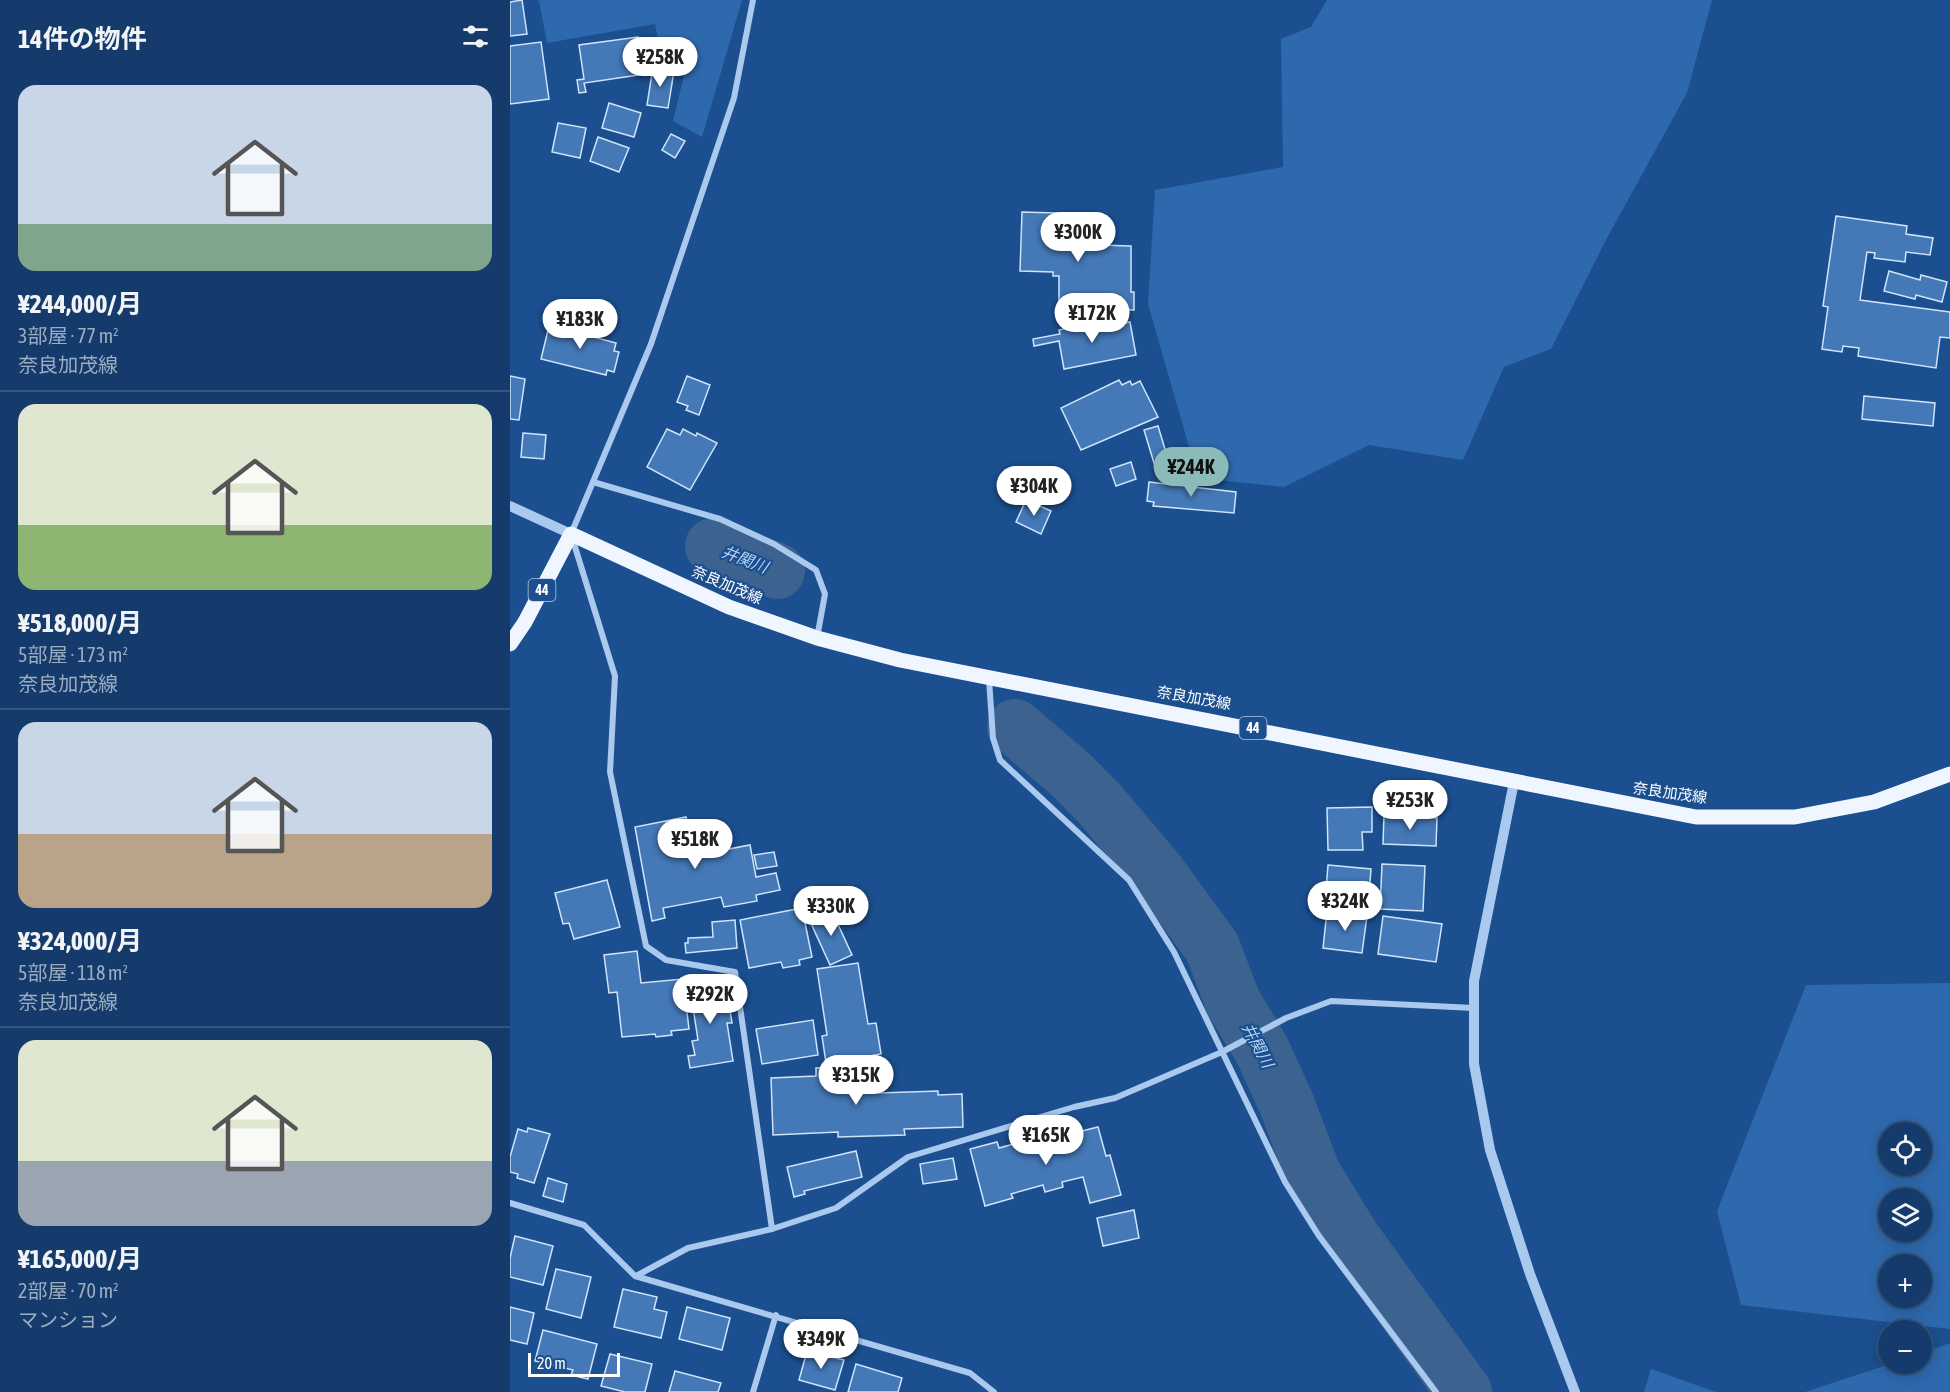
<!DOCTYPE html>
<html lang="ja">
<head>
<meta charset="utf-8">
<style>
  body { margin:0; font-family:"Asap Condensed","Noto Sans JP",sans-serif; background:#214673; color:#f1f3f6; height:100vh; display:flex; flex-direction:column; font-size:22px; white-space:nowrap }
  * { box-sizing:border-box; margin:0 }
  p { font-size:20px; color:#9dadc1 }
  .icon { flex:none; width:33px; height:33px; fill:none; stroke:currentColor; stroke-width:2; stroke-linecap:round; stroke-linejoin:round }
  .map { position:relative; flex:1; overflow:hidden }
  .panel { display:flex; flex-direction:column; background:#143b6b; width:510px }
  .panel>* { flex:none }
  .fabs { position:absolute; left:1368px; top:1122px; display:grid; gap:12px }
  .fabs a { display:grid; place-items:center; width:54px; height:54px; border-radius:50%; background:#143b6b; box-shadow:0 3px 15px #0003,0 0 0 2px #33557e; font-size:30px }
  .scale { position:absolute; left:18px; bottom:15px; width:92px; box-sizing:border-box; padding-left:6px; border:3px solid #fff; border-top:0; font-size:16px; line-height:21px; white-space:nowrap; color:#fff; -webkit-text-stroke:4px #1b4f8f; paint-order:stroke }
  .price { position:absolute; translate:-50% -51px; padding:0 14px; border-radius:21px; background:#fff; color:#222; font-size:20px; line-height:39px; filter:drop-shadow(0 2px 3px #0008) }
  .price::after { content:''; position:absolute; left:50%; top:36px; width:18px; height:14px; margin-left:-9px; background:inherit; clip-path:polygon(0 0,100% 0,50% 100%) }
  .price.on { background:#8bbbb9; color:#111 }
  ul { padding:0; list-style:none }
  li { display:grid; align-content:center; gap:12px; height:318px; padding:0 18px }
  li+li { border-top:2px solid #33557e }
  li span { display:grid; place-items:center; height:186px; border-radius:18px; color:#555 }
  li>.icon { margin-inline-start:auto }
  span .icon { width:108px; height:108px; fill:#fffc; stroke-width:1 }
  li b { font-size:26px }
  h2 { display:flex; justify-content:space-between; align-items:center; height:72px; padding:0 18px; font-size:26px }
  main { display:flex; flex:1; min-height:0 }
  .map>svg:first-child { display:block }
  .green { fill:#2e69ad; fill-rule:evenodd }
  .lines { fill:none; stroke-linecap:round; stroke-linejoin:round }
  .river { stroke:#3c6290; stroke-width:56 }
  .building { fill:#4478b7; stroke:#cfe3fa; stroke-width:1.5 }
  .minor { stroke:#a9c9ee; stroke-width:6 }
  .tertiary { stroke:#a9c9ee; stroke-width:10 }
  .primary { stroke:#f0f6ff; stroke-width:15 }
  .labels { text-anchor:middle; stroke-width:4.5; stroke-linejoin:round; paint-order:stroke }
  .shield { fill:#1b4f8f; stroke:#bbcadd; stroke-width:1.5 }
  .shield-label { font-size:14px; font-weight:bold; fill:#fff }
  .street-label { font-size:15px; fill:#fff; stroke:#1b4f8f }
  .water-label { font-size:16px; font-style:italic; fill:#b5d3f5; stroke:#1b4f8f }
</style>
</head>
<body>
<main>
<section class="panel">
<h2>14件の物件<svg class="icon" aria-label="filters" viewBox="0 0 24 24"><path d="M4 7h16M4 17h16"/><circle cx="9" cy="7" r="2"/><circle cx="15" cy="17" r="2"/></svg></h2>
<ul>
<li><span style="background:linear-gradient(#c9d6e8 75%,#7fa58c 0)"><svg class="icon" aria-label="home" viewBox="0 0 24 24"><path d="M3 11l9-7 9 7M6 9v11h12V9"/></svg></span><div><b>¥244,000/月</b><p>3部屋 · 77 m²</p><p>奈良加茂線</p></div></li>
<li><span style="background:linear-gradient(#dfe7d0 65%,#8fb573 0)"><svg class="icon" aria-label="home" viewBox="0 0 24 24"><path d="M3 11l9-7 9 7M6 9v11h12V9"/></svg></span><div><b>¥518,000/月</b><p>5部屋 · 173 m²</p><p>奈良加茂線</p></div></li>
<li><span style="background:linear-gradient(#c9d6e8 60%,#b9a48a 0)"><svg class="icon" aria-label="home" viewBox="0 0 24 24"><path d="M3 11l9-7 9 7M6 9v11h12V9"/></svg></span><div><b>¥324,000/月</b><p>5部屋 · 118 m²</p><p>奈良加茂線</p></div></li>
<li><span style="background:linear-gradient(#dfe7d0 65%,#9aa5b1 0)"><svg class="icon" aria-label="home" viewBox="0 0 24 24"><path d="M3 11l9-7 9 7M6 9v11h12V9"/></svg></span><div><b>¥165,000/月</b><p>2部屋 · 70 m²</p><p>マンション</p></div></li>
</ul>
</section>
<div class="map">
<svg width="1440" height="1392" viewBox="0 0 1440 1392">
  <rect width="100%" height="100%" fill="#1b4f8f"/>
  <g class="green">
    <path d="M26 0H232L192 137 163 121 176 67 153 64 145 24 37 43 29 1Z"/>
    <path d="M817 0H1202L1177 93 1097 238 1041 349 994 367 953 460 859 445 774 487 688 478 638 304 645 190 773 167 771 39 801 27Z"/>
    <path d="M1440 983V1329L1231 1305 1207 1211 1296 985ZM1412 1132V1166H1378V1132ZM1412 1198V1232H1378V1198ZM1378 1264H1412V1298H1378Z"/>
    <path d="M1440 1343V1392H1295L1380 1364H1412V1353Z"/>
    <path d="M1141 1369 1206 1392H1134Z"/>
  </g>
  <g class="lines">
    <g class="river">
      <path d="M203 546 267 571"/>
      <path d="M505 727 559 773 589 803 648 873 702 947 723 1002 752 1050 777 1105 803 1174 843 1239 954 1392"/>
    </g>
  </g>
  <g class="building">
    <path d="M12 0 17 34 0 36V2Z"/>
    <path d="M128 37 130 45 136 44 140 69 135 70V74L74 83 76 92 69 93 67 80 74 79 69 45Z"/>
    <path d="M31 42 39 99 0 104V46Z"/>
    <path d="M143 67 164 71 158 108 137 105Z"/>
    <path d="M99 103 131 113 124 137 92 128Z"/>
    <path d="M48 123 76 128 70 158 42 152Z"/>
    <path d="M161 134 175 141 165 158 152 150Z"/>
    <path d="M88 137 119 148 109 172 80 161Z"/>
    <path d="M512 212 546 213V233L590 234 589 245 621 246V292H624V310L585 309 586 302 549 301V276H543V272L510 271Z"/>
    <path d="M1326 216 1397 226 1396 234 1423 238 1420 255 1396 252 1395 262 1364 258 1365 253 1357 252 1350 300 1440 312V338L1430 337 1426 368 1348 356 1349 348 1333 346 1332 352 1312 349 1318 307 1313 306Z"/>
    <path d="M1379 271 1410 280 1411 275 1437 282 1432 302 1406 295 1405 299 1374 291Z"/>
    <path d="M58 322 74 326 72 334 106 343 104 351 109 352 104 372 97 370 96 375 31 359 39 326 56 331Z"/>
    <path d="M620 322 626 355 554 369 549 341 524 346 523 339 550 334 549 330 576 324 577 330Z"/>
    <path d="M0 376 15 379 9 420 0 419Z"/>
    <path d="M177 376 200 385 189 415 176 410 178 406 167 402Z"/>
    <path d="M609 380 612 385 620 381 622 385 630 381 648 417 571 450 551 408Z"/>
    <path d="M1354 396 1425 403 1423 426 1352 419Z"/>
    <path d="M648 426 661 469 647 473 634 430Z"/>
    <path d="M157 429 170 435 173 429 186 436 187 433 207 443 180 490 137 467Z"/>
    <path d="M13 433 36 435 34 459 11 457Z"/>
    <path d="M621 462 626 479 606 486 600 469Z"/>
    <path d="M639 482 726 492 724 513 643 506 644 502 637 501Z"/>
    <path d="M516 500 541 511 531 534 506 522Z"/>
    <path d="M862 807V832H852L853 850H818L817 808Z"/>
    <path d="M874 815 927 818 926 846 873 844Z"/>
    <path d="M176 817 181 841 170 843 171 851 202 845 203 852 240 845 246 877 266 873 270 890 246 895 247 901 214 907 211 897 153 908 155 918 142 921 125 827Z"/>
    <path d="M264 852 267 866 247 869 244 855Z"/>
    <path d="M872 864 915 866 913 911 870 909Z"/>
    <path d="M818 865 861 869 858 907 815 903Z"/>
    <path d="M97 880 110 927 64 939 59 923 53 924 45 893Z"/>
    <path d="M292 908 302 957 289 960 290 965 273 968 271 962 239 968 230 920Z"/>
    <path d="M321 909 342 955 320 965 299 919Z"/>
    <path d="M817 911 857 916 852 953 813 948Z"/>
    <path d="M873 916 932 924 926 962 868 954Z"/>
    <path d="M225 920 227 948 176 953 175 943H178V938L203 937 202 922Z"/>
    <path d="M127 951 131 983 173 979 179 1029 161 1031 162 1035 146 1037 145 1034 112 1037 107 992 99 993 94 955Z"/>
    <path d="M348 963 358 1024 366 1023 371 1054 316 1063 312 1036 317 1035 307 969Z"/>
    <path d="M200 979 201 986 209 985 211 999 218 998 222 1023H217L223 1061 180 1068 178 1056 185 1055 182 1041 188 1040 179 982Z"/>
    <path d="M303 1020 308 1055 252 1064 246 1029Z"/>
    <path d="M348 1067V1077L368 1076 369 1093 428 1091V1095L452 1094 453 1127 394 1129 395 1135 328 1137V1132L263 1135 261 1078 306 1076V1068Z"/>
    <path d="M588 1127 596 1156 600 1155 611 1195 580 1203 573 1177 552 1182 553 1187 535 1192 533 1185 501 1194 503 1198 475 1206 460 1149 487 1142 489 1148 559 1129 560 1134Z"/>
    <path d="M18 1128 40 1134 24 1183 7 1178 8 1174 0 1172V1157L8 1129 17 1132Z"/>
    <path d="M346 1151 352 1177 294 1191 295 1194 284 1197 277 1167Z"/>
    <path d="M443 1158 447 1179 413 1184 410 1164Z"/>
    <path d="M38 1178 57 1184 53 1202 33 1196Z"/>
    <path d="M624 1210 629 1238 593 1246 587 1218Z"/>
    <path d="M5 1236 43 1246 33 1285 0 1277V1258Z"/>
    <path d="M46 1269 81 1277 71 1318 36 1309Z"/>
    <path d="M113 1289 147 1297 144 1309 157 1312 151 1338 104 1327Z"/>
    <path d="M0 1307 24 1313 17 1344 0 1340Z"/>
    <path d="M177 1307 220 1318 212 1350 169 1339Z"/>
    <path d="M33 1330 87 1344 78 1379 61 1375 63 1370 25 1361Z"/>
    <path d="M297 1351 334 1360 325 1390 289 1380Z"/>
    <path d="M100 1354 142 1364 135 1392H115L91 1386Z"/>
    <path d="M346 1364 392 1378 388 1392H338Z"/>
    <path d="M165 1371 211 1383 208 1392H159Z"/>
  </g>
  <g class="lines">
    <g class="minor">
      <path d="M243 0 224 98 141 344 61 534 105 676 100 772 136 946 156 960 225 972 262 1229 326 1208 398 1157 564 1107 605 1098 712 1052 776 1018 821 1001 964 1008"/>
      <path d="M83 482 210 519 264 544 306 570 315 594 307 638"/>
      <path d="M479 679 483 738 490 760 619 880 664 952 775 1182 809 1236 926 1392"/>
      <path d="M0 1203 74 1225 125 1276 460 1373 484 1392"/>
      <path d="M126 1276 178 1248 262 1229"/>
      <path d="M243 1392 266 1315"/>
    </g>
    <g class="tertiary">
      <path d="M0 506 61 534"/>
      <path d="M1004 782 964 981V1064L980 1150 1020 1274 1065 1392"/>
    </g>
    <path class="primary" d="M0 644 15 622 61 534 219 607 307 638 390 660 1186 817H1285L1364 802 1440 774"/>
  </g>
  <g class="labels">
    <g class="shield">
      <rect x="18.5" y="579" width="27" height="22" rx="4.5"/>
      <rect x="729.5" y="717" width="27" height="22" rx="4.5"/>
    </g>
    <g class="shield-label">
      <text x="32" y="595">44</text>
      <text x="743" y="733">44</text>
    </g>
    <g class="street-label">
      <text transform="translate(217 585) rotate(23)" y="5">奈良加茂線</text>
      <text transform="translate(684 698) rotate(10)" y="5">奈良加茂線</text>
      <text transform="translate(1160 793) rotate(8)" y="5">奈良加茂線</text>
    </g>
    <g class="water-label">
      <text transform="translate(235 559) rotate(21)" y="6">井関川</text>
      <text transform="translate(748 1045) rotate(62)" y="6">井関川</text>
    </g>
  </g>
</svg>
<div class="fabs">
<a><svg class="icon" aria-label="locate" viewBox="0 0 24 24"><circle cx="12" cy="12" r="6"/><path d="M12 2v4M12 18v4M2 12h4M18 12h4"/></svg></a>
<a><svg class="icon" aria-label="layers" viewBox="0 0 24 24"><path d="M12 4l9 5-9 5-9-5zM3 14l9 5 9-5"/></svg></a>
<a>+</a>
<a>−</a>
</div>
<div class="scale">20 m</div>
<b class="price" style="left:150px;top:88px">¥258K</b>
<b class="price" style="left:568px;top:263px">¥300K</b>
<b class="price" style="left:582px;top:344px">¥172K</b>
<b class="price" style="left:70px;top:350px">¥183K</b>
<b class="price on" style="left:681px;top:498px">¥244K</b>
<b class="price" style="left:524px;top:517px">¥304K</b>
<b class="price" style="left:900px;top:831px">¥253K</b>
<b class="price" style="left:185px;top:870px">¥518K</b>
<b class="price" style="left:835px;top:932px">¥324K</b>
<b class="price" style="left:321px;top:937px">¥330K</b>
<b class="price" style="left:200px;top:1025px">¥292K</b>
<b class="price" style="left:346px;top:1106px">¥315K</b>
<b class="price" style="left:536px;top:1166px">¥165K</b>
<b class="price" style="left:311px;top:1370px">¥349K</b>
</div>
</main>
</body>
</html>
